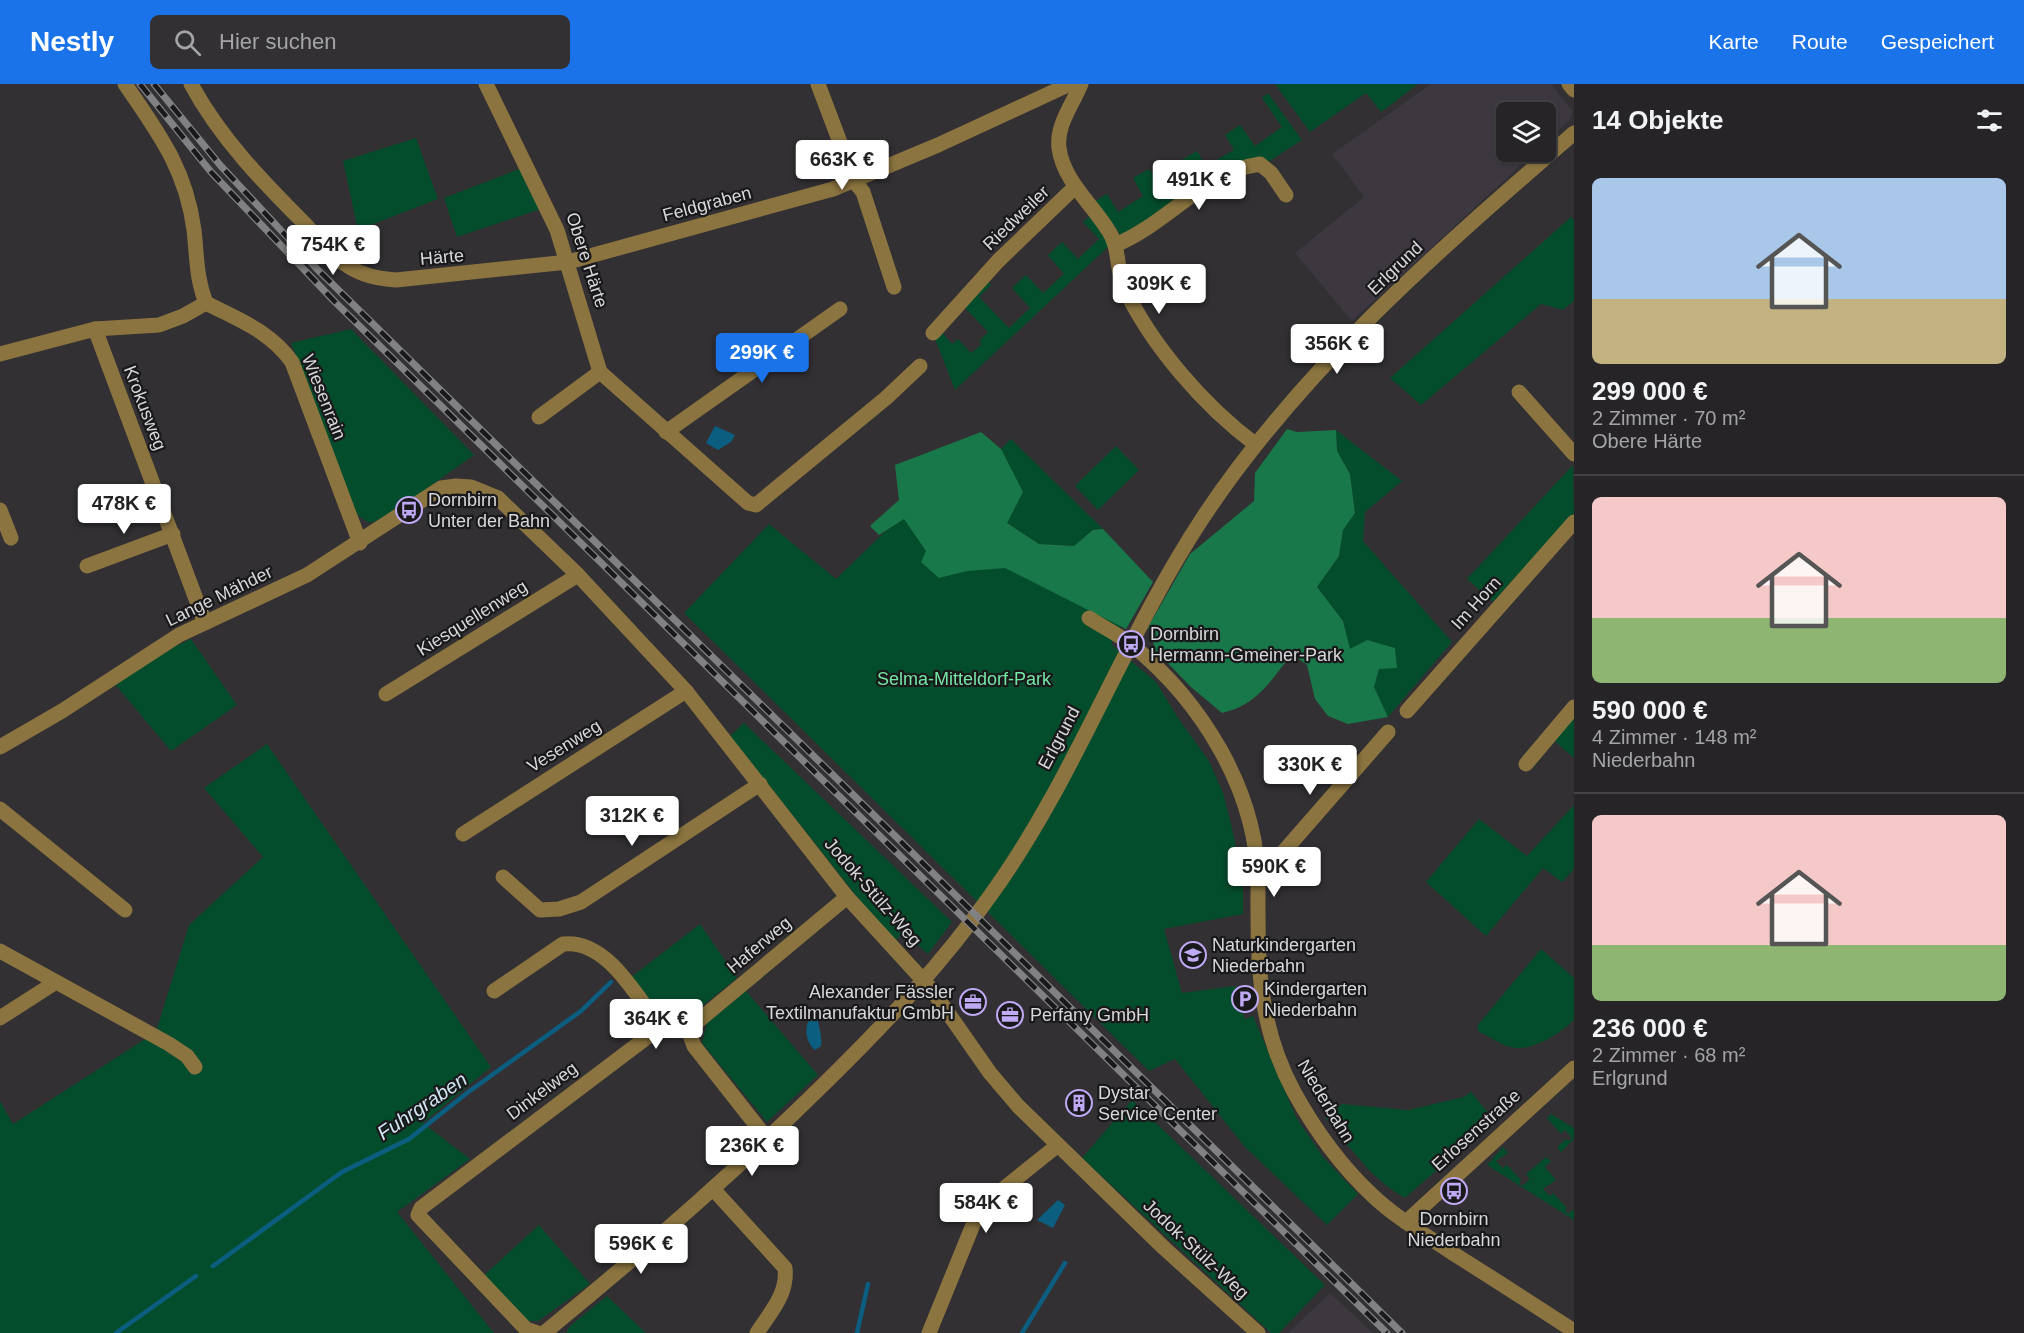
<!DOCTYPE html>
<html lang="de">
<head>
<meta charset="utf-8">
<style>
  body { margin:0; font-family:Helvetica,sans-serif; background:#323032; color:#f1f3f6; height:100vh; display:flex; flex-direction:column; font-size:22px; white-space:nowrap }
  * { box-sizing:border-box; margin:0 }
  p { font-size:20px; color:#a4a4a7 }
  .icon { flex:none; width:33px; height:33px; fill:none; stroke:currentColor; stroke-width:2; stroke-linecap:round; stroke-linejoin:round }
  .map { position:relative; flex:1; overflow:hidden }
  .drawer { display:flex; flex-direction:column; background:#262426; width:450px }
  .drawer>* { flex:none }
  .tools { position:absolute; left:1496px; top:18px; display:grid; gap:12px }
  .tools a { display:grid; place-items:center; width:60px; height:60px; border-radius:9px; background:#262426; box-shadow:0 2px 4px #0004,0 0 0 2px #424143; font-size:30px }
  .price { position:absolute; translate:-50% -51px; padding:0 14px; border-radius:6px; background:#fff; color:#222; font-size:20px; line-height:39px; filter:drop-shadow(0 2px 3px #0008) }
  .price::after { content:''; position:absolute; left:50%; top:36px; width:18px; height:14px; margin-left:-9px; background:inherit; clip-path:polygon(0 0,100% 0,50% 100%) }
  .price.current { background:#1a73e8; color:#fff }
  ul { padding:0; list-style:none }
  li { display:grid; align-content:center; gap:12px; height:318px; padding:0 18px }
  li+li { border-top:2px solid #424143 }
  li span { display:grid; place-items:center; height:186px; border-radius:9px; color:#555 }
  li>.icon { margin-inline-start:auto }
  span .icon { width:108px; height:108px; fill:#fffc; stroke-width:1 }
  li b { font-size:26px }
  h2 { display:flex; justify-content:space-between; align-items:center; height:72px; padding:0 18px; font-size:26px }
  header { display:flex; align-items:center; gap:36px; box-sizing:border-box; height:84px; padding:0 30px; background:#1a73e8; color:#fff }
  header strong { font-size:28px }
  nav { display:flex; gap:33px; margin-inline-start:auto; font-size:21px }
  .search { width:420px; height:54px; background:#323032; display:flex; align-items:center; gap:15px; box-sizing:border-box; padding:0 21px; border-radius:9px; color:#a4a4a7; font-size:22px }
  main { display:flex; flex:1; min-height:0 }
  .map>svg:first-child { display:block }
  .built { fill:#3d373f }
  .green { fill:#044d2c }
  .forest { fill:#197849 }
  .water { fill:#0c5e81 }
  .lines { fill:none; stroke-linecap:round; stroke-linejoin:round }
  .stream { stroke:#0c5e81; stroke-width:4.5 }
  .minor { stroke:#8b743f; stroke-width:15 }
  .rail-casing { stroke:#818082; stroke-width:7 }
  .rail { stroke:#19181a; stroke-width:4.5; stroke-dasharray:14; stroke-linecap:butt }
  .labels { text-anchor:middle; stroke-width:4.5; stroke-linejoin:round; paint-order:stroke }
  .street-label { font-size:18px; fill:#d8d7d9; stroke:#19181a }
  .poi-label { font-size:18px; fill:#d8d7d9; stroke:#19181a; text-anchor:start }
  .park-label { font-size:18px; fill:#74e7a4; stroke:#19181a }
  .water-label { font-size:20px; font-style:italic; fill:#d0e6f2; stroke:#19181a }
</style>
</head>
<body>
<header>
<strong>Nestly</strong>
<div class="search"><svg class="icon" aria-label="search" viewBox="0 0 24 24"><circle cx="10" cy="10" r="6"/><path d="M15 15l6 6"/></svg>Hier suchen</div>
<nav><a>Karte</a><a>Route</a><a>Gespeichert</a></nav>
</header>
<main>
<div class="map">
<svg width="1574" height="1249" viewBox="0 0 1574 1249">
  <rect width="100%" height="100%" fill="#323033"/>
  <g class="built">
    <path d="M1431 0H1551L1573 28 1569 37 1545 58V28H1506V68H1535L1352 237 1295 169 1364 113 1332 70Z"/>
    <path d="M1330 1209 1373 1249H1288Z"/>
  </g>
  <g class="green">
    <path d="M1275 0H1418L1381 28 1366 9 1310 48Z"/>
    <path d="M1268 9 1302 56 1268 78 1257 73 1121 152 1095 117 1107 110 1118 128 1143 112 1133 94 1149 85 1163 106 1190 90 1182 76 1197 67 1206 82 1234 66 1225 51 1240 41 1255 62 1282 43 1262 14Z"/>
    <path d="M416 54 438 115 358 146 343 77Z"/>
    <path d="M519 85 541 125 457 153 444 114Z"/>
    <path d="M1091 131 1109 162 955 306 934 252 940 246 952 260 958 255 971 269 982 260 979 257 988 248 964 223 986 195 991 201 979 213 1009 244 1030 224 1012 204 1026 191 1043 209 1064 190 1048 171 1062 158 1078 175 1099 155 1083 138Z"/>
    <path d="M1571 133 1574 136V217L1563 226 1541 220 1421 321 1390 294Z"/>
    <path d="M351 245 474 371 385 434 369 439 356 430 291 259Z"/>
    <path d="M1336 346 1402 397 1365 428 1363 457 1452 558 1388 633 1374 603 1379 585 1350 566 1343 537 1317 503 1339 472 1343 446 1355 429 1350 390 1337 367Z"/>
    <path d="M1011 355 1103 445 1093 446 1075 462 1039 460 1007 439 1001 365Z"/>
    <path d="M1116 362 1139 386 1098 426 1075 402Z"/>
    <path d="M1573 381 1574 429 1493 518 1467 495Z"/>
    <path d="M952 383 1004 444 1040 466 1144 500 1111 560 1156 598 1178 634 1209 677 1223 709 1230 736 1243 794V830L1164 845 1182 909 1235 902 1245 935 1253 932 1296 1033 1323 1073 1358 1110 1327 1141 1245 1063 1175 975 1149 987 684 529 769 440 836 495Z"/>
    <path d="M191 555 237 621 171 667 114 599 152 573Z"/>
    <path d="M1574 630V674L1552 655Z"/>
    <path d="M744 639 952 838 928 870 904 849 896 856 866 824 730 652Z"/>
    <path d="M267 660 491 983 423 1039 470 1075 397 1128 494 1249H0V1017L13 1040 156 948 189 841 263 773 204 704Z"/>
    <path d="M1574 721V785L1562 798 1543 784 1486 852 1426 798 1479 735 1527 772Z"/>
    <path d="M700 840 737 894 676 943 658 931 630 894Z"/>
    <path d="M1541 865 1574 894V936C1560 950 1530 969 1510 963 1499 960 1489 952 1479 948L1477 942Z"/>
    <path d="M746 907 818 991 767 1038 702 959 707 939Z"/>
    <path d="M1471 1008 1494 1036 1405 1114C1371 1095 1349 1062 1325 1033L1342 1020 1408 1026 1464 1013Z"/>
    <path d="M1132 1016 1325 1201 1279 1249H1271L1082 1074Z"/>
    <path d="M1551 1030 1574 1044V1055L1561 1068 1557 1063 1566 1055 1568 1057 1572 1054 1565 1046 1561 1050 1547 1034Z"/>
    <path d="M1503 1063 1508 1069 1496 1077 1503 1084 1507 1081 1521 1096 1519 1098 1522 1102 1530 1095 1526 1090 1546 1073 1551 1077 1545 1083 1556 1096 1543 1105 1550 1112 1553 1109 1567 1124 1565 1126 1568 1130 1574 1125V1136L1487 1081Z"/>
    <path d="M539 1141 590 1200 538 1237H525L482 1193Z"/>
    <path d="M607 1212 646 1249H566L570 1242Z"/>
  </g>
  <g class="forest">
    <path d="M1287 345 1297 348 1336 346 1337 367 1350 390 1355 429 1343 446 1339 472 1317 503 1343 537 1350 565 1367 556 1395 564 1397 584 1379 585 1374 603 1388 633 1348 640 1328 632 1315 615 1307 581 1292 570C1270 597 1258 621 1222 629L1191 603 1156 567 1148 543 1190 470 1254 417 1255 389Z"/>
    <path d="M981 348 1001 365 1023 408 1007 439 1039 460 1074 462 1093 446 1103 445 1153 498 1126 545 1005 484 967 487 939 494 921 478 926 467 904 435 879 451 870 442 899 416 895 381Z"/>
  </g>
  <g class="water">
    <path d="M715 342 735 351 731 358 718 366 706 359Z"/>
    <path d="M818 928C816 939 823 950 821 962L815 966C803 956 803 934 818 928Z"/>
    <path d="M1058 1116 1065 1121 1053 1144 1037 1136Z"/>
  </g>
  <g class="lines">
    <g class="stream">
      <path d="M213 1182 342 1088 409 1055 467 1009 581 927 611 898"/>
      <path d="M116 1249 196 1192"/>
      <path d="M857 1249 868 1200"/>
      <path d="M1022 1249 1065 1179"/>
    </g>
    <g class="minor">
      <path d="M125 0C158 48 186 85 194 146 197 171 196 194 206 219"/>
      <path d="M191 0C220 54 263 98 306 141 319 155 332 172 348 182 363 192 379 195 396 196L568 178 833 105 938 61 1070 0"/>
      <path d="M486 0 557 146 600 288 748 419 756 421 886 314 920 282"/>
      <path d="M818 0 855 98 863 108 894 203"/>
      <path d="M1081 0C1073 20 1056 41 1059 64 1063 96 1092 120 1108 146 1120 163 1116 185 1124 203 1151 261 1204 322 1255 360"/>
      <path d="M1569 0 1574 6"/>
      <path d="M1115 161C1167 140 1204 88 1260 80L1271 89 1286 111"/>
      <path d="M95 245 205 539"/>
      <path d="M933 249 998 177 1075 103"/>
      <path d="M0 270 95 245 159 241 183 232 206 219C239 236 270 247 292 278L360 459"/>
      <path d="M1519 308 1574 370"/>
      <path d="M539 333 600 288"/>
      <path d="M666 348 840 225"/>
      <path d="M0 426 11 454"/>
      <path d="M87 482 173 450"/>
      <path d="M1089 534C1103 543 1119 551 1132 561 1201 617 1257 706 1258 798 1258 874 1256 938 1294 1008 1315 1046 1340 1081 1372 1111 1396 1134 1426 1151 1454 1170 1494 1195 1534 1221 1574 1247"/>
      <path d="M386 610 578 491"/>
      <path d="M1407 627 1574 438"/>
      <path d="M0 663 62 627 179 551 307 491 441 404 456 402 471 403 498 414 578 491 686 607 847 813 932 906 990 989 1018 1022 1164 1164 1258 1249"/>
      <path d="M1526 680 1574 623"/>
      <path d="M0 725 125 826"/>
      <path d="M463 750 686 607"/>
      <path d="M503 793 540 826 559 825 581 818 760 700"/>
      <path d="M1258 797 1388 648"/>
      <path d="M0 867 169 960 187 972 195 983"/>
      <path d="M494 907 563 860C605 855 634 908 656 937L650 951 421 1124 418 1131 526 1245 538 1249"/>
      <path d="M0 934 56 898"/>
      <path d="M768 1056 694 962 690 951 697 938 847 813"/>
      <path d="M714 1106 785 1184C788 1210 771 1227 757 1249"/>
      <path d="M1406 1138 1574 984"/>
      <path d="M544 1249C642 1169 736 1087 826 998 885 940 942 880 990 812 1075 695 1123 555 1202 435 1301 285 1439 166 1574 49"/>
      <path d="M929 1249 977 1131 987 1118 1058 1061"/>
    </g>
    <defs>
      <g id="rail">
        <path d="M140 0 211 88 335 218 1387 1249"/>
        <path d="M154 0 220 81 317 185 1402 1249"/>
      </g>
    </defs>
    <use href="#rail" class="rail-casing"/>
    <use href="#rail" class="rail"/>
  </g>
  <defs>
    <symbol id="bus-ring" viewBox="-11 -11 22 22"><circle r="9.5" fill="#19181a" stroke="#bfa9f4" stroke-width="1.5"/><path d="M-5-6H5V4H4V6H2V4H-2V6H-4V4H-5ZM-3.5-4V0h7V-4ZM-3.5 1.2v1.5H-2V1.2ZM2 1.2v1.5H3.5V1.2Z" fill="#bfa9f4"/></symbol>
    <symbol id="school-ring" viewBox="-11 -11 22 22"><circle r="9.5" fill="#19181a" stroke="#bfa9f4" stroke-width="1.5"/><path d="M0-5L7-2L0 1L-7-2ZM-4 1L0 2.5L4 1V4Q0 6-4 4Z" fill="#bfa9f4"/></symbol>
    <symbol id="parking-ring" viewBox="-11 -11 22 22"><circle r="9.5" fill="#19181a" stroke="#bfa9f4" stroke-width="1.5"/><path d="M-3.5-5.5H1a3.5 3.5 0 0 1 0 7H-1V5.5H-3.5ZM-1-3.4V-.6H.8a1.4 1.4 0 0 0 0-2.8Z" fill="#bfa9f4"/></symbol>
    <symbol id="office-ring" viewBox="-11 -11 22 22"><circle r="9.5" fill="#19181a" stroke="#bfa9f4" stroke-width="1.5"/><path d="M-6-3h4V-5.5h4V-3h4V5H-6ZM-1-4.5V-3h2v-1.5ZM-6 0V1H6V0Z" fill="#bfa9f4"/></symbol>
    <symbol id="building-ring" viewBox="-11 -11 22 22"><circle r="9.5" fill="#19181a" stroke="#bfa9f4" stroke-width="1.5"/><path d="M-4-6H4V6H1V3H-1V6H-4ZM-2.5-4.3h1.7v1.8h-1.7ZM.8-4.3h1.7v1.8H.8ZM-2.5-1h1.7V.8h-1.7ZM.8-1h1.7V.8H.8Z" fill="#bfa9f4"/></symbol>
  </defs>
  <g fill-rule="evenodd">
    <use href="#bus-ring" x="394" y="411" width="30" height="30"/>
    <use href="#bus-ring" x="1116" y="545" width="30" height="30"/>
    <use href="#school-ring" x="1178" y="856" width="30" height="30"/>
    <use href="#parking-ring" x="1230" y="900" width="30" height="30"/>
    <use href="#office-ring" x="958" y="903" width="30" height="30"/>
    <use href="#office-ring" x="995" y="916" width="30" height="30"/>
    <use href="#building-ring" x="1064" y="1004" width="30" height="30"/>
    <use href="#bus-ring" x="1439" y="1092" width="30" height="30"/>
  </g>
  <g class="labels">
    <g class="street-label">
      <text transform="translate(707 120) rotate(-15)" y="6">Feldgraben</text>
      <text transform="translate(1016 134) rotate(-44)" y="6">Riedweiler</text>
      <text transform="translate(442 173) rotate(-5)" y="6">Härte</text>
      <text transform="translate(587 176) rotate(72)" y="6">Obere Härte</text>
      <text transform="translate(1395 184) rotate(-44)" y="6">Erlgrund</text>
      <text transform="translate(324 313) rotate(68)" y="6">Wiesenrain</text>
      <text transform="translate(145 324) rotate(69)" y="6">Krokusweg</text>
      <text transform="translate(219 512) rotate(-26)" y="6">Lange Mähder</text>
      <text transform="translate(1476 519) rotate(-48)" y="6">Im Horn</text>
      <text transform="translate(472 534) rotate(-32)" y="6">Kiesquellenweg</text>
      <text transform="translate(1059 654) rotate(-62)" y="6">Erlgrund</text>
      <text transform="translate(564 662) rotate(-32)" y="6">Vesenweg</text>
      <text transform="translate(873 808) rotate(49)" y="6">Jodok-Stülz-Weg</text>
      <text transform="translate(759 861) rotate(-40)" y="6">Haferweg</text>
      <text transform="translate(542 1007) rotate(-37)" y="6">Dinkelweg</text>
      <text transform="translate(1326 1017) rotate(59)" y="6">Niederbahn</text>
      <text transform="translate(1476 1046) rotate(-42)" y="6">Erlosenstraße</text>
      <text transform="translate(1196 1165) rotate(43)" y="6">Jodok-Stülz-Weg</text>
    </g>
    <g class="poi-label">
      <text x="428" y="422">Dornbirn<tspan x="428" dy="21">Unter der Bahn</tspan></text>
      <text x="1150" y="556">Dornbirn<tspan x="1150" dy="21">Hermann-Gmeiner-Park</tspan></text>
      <text x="1212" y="867">Naturkindergarten<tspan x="1212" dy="21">Niederbahn</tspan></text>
      <text x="1264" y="911">Kindergarten<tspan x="1264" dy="21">Niederbahn</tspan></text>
      <text x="954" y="914" text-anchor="end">Alexander Fässler<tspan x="954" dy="21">Textilmanufaktur GmbH</tspan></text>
      <text x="1030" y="937">Perfany GmbH</text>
      <text x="1098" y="1015">Dystar<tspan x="1098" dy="21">Service Center</tspan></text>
      <text x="1454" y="1141" text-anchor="middle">Dornbirn<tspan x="1454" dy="21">Niederbahn</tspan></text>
    </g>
    <g class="park-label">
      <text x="964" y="601">Selma-Mitteldorf-Park</text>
    </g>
    <g class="water-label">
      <text transform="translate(422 1022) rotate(-34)" y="7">Fuhrgraben</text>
    </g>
  </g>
</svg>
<div class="tools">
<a><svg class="icon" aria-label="layers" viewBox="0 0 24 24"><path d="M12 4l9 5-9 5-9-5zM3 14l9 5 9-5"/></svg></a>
</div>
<b class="price" style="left:842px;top:107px">663K €</b>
<b class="price" style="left:1199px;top:127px">491K €</b>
<b class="price" style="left:333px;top:192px">754K €</b>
<b class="price" style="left:1159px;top:231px">309K €</b>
<b class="price" style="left:1337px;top:291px">356K €</b>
<b class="price current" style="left:762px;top:300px">299K €</b>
<b class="price" style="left:124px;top:451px">478K €</b>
<b class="price" style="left:1310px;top:712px">330K €</b>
<b class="price" style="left:632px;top:763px">312K €</b>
<b class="price" style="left:1274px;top:814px">590K €</b>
<b class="price" style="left:656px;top:966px">364K €</b>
<b class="price" style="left:752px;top:1093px">236K €</b>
<b class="price" style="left:986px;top:1150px">584K €</b>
<b class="price" style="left:641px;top:1191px">596K €</b>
</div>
<section class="drawer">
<h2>14 Objekte<svg class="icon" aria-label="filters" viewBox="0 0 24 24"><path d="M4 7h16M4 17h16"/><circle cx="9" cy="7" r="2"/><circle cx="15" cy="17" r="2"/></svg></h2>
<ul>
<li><span style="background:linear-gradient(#a9c7e8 65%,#c2b280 0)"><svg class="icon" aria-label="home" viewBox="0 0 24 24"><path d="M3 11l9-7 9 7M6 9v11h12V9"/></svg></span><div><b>299 000 €</b><p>2 Zimmer · 70 m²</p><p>Obere Härte</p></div></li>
<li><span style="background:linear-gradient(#f6c9c9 65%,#8fb573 0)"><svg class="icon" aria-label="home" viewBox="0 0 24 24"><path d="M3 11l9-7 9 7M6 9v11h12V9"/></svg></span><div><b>590 000 €</b><p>4 Zimmer · 148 m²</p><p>Niederbahn</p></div></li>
<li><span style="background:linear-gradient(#f6c9c9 70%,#8fb573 0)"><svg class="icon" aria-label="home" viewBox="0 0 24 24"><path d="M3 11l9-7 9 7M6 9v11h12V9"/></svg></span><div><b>236 000 €</b><p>2 Zimmer · 68 m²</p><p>Erlgrund</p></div></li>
</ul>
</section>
</main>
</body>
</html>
